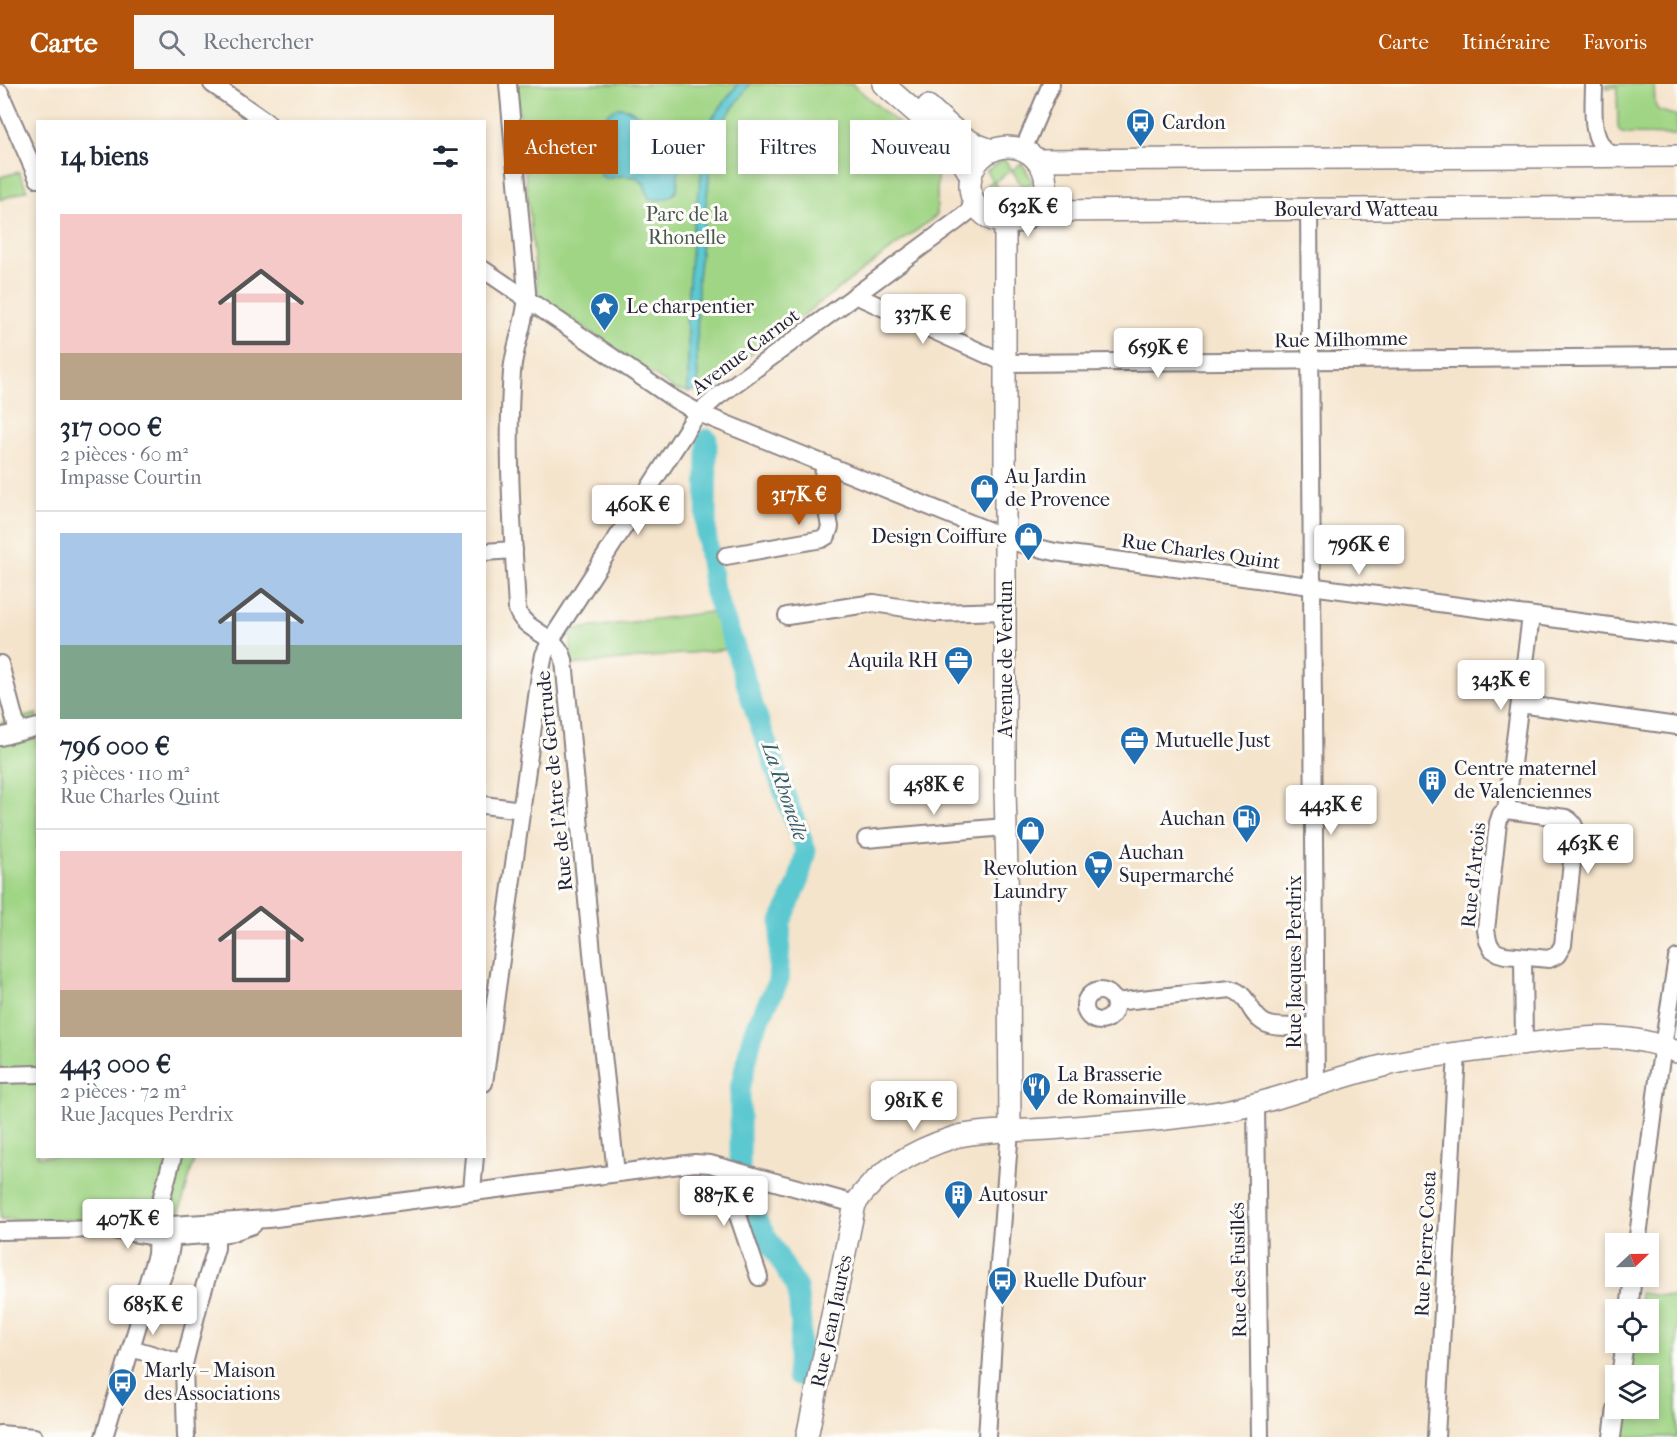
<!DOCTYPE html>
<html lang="fr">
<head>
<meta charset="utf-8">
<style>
  body { margin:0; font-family:"IM FELL French Canon",serif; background:#f6f6f7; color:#1f2937; height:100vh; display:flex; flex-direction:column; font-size:22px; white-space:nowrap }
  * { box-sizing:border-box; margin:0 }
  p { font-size:20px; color:#747a83 }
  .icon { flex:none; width:33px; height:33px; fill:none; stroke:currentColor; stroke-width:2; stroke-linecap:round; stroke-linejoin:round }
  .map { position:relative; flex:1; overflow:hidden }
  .drawer { position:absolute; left:36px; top:36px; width:450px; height:1038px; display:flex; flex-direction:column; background:#fff; border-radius:0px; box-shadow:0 3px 9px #0003 }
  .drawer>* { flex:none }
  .top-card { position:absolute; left:504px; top:36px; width:570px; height:54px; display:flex; gap:12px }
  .needle { width:39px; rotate:68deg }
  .buttons { position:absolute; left:1605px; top:1149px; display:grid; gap:12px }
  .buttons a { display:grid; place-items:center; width:54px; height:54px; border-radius:0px; background:#fff; box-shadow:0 3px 9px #0003; font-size:30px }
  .price { position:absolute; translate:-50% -51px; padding:0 14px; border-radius:6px; background:#fff; color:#222; font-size:20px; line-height:39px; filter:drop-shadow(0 2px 3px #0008) }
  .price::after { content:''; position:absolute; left:50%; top:36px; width:18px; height:14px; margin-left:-9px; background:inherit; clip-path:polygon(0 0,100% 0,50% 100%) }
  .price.selected { background:#b45309; color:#fff }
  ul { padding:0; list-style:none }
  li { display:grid; align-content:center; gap:12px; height:318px; padding:0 24px }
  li+li { border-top:2px solid #e0e1e3 }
  li span { display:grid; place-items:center; height:186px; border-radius:0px; color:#555 }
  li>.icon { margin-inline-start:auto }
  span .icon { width:108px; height:108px; fill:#fffc; stroke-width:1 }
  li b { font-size:26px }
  h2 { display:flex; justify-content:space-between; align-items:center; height:72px; padding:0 24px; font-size:26px }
  .pill { padding:0 21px; border-radius:0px; background:#fff; box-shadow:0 3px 9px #0003; font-size:21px; line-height:54px }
  .pill.selected { background:#b45309; color:#fff }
  header { display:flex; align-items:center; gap:36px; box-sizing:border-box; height:84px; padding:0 30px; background:#b45309; color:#fff }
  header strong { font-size:28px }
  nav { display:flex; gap:33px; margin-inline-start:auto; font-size:21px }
  .search { width:420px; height:54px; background:#f6f6f7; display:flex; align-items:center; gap:15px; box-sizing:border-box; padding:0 21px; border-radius:0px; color:#747a83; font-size:22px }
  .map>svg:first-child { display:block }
  .green { fill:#a0d585; stroke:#617c60; stroke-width:1.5; fill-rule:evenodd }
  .water { fill:#5bc8d0; stroke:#3e7586; stroke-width:1.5 }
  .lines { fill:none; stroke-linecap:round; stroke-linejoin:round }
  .river { stroke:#5bc8d0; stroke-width:21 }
  .minor-casing { stroke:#8c8384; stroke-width:20 }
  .major-casing { stroke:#8c8384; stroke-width:24 }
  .minor { stroke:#fff; stroke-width:16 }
  .major { stroke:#fff; stroke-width:21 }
  .labels { text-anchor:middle; stroke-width:6; stroke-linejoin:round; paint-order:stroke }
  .poi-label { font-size:20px; fill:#22223b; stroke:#fdfcf7; text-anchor:start }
  .street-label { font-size:20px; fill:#22223b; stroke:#fdfcf7 }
  .park-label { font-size:20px; fill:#485851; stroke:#fdfcf7 }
  .water-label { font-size:21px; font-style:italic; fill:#365c6f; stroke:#fdfcf7 }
</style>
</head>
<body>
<header>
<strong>Carte</strong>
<div class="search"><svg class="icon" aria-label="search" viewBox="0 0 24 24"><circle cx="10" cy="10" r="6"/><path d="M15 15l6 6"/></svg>Rechercher</div>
<nav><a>Carte</a><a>Itinéraire</a><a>Favoris</a></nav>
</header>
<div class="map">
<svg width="1677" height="1353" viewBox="0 0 1677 1353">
  <rect width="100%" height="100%" fill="#fdfcf7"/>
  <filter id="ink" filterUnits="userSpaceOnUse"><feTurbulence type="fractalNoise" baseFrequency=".0167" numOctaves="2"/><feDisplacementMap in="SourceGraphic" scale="12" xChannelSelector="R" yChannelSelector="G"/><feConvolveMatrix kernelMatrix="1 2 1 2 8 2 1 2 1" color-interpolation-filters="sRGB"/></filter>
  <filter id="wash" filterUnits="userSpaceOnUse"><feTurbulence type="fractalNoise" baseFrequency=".008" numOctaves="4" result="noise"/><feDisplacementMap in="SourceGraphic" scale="24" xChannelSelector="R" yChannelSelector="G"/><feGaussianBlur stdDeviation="1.35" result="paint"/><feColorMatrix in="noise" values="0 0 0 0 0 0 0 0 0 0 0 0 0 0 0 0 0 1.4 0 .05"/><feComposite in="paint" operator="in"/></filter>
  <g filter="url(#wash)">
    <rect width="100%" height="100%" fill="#f5e4cc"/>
    <g class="green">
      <path d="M516 0H852L937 72V131L711 300C698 306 690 308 676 306L538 212Z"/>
      <path d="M1606 0H1654L1655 20 1658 26 1677 32V51L1625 50 1620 48 1618 43 1617 3 1606 4Z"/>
      <path d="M1004 75 1012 86 1022 79 1033 98 1024 104 1030 114 1012 126 1005 116 995 122 983 104 993 97 986 87ZM1012 86 1023 104 1005 116 994 98Z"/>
      <path d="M19 88 27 106 0 116V93Z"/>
      <path d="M711 528 729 565 572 581 570 546Z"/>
      <path d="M37 630 38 1072 195 1073 178 1134 57 1136 0 1135V639Z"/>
      <path d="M1640 1209 1677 1214V1353H1623L1627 1325 1648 1324V1292L1630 1291 1634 1259 1648 1258V1226L1638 1225Z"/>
    </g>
    <g class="water">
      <path d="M738 0H750L717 46 711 77 698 194 697 277 699 306 688 308V249L686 234 694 134 710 37Z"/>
      <path d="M621 23C640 28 642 36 657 45 669 54 683 56 689 71L692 73 679 84 677 106C670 116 660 117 649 115L644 100 636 93 620 92 607 95 600 91C600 86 601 81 601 76 598 53 593 31 621 23Z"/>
    </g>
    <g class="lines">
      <path class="river" d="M707 355 706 449 714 506 736 566 752 618 781 700 806 767 798 799 781 838 778 898 753 949 740 1005V1109L797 1204 801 1240 797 1292"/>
    </g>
  </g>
  <g filter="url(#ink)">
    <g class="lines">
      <defs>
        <g id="minor">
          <path d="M212 0 267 38"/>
          <path d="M508 0 527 208C527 235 514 261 512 288 506 367 513 447 517 525 523 548 557 549 564 576L593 879 616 1089"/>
          <path d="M1594 0C1594 25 1588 59 1614 72"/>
          <path d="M0 9 38 95"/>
          <path d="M1023 66 1051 0"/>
          <path d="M1309 125 1316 1001"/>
          <path d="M484 186 674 315 699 329 992 448 1006 451"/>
          <path d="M855 211 1005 279 1677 273"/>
          <path d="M1005 456 1055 468 1677 551"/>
          <path d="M484 468 514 466"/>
          <path d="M726 472 822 455 827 452 830 443 822 398 825 380"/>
          <path d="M787 532 874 519 936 529 1005 527"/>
          <path d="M0 580 18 648"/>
          <path d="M1520 620 1677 642"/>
          <path d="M0 653 38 643"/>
          <path d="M484 721 522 726"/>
          <path d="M1506 726 1566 734C1573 738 1576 743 1575 751L1563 861 1557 871 1549 875 1505 871 1498 869 1492 865 1488 857 1486 846 1498 739 1501 730 1506 726 1531 532"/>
          <path d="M866 755 1005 743"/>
          <path d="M1523 873 1524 961"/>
          <circle cx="1100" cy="922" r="15"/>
          <path d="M1115 918 1231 905C1250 911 1248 929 1263 938 1274 946 1301 942 1315 942"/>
          <path d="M0 991 38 990"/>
          <path d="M484 999 540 591 544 571 551 556 691 339 699 329 717 313 958 136 968 128 974 118"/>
          <path d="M1256 1019 1260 1353"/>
          <path d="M725 1084 727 1099 759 1193"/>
          <path d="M472 1107 475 1072"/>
          <path d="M152 1142 153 1131 158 1127 173 1072"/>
          <path d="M106 1145 268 1135 695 1079 710 1080 855 1120"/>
          <path d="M0 1147 106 1145 164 1154 220 1150 233 1148 253 1141"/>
          <path d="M1637 1160 1659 988 1677 874"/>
          <path d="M145 1226C161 1203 173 1171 172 1144"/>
          <path d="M1629 1226 1633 1192"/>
          <path d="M131 1264 184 1280"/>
          <path d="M1620 1292 1625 1258"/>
          <path d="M0 1350 34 1353"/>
          <path d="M104 1353 141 1231 145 1207 156 1171 157 1142"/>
          <path d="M186 1353 184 1280 199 1220 216 1164V1142"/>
          <path d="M987 1353 994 1241 1010 1047"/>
          <path d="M1436 1353 1457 969"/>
          <path d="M1612 1353 1616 1324"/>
        </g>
        <g id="major">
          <path d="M883 0C915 28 950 55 971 92"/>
          <path d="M928 22C948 40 967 61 994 66"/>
          <circle cx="1008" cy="101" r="38"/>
          <path d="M1036 76 1677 72"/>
          <path d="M1035 127 1677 123"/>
          <path d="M1005 139V705L1009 868 1010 1047"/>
          <path d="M807 1353 855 1120C878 1086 916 1065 955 1053 982 1046 1020 1047 1049 1045 1102 1041 1155 1037 1207 1030 1269 1021 1327 995 1387 981 1410 975 1434 972 1458 969 1484 966 1509 962 1535 959 1584 953 1631 947 1677 968"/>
        </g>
      </defs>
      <use href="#minor" class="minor-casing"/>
      <use href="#major" class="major-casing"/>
      <use href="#minor" class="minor"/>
      <use href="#major" class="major"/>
    </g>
  </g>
  <defs>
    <symbol id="bus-pin" viewBox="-11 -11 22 30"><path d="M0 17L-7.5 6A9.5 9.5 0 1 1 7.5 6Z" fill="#1f6fb2" stroke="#fdfcf7"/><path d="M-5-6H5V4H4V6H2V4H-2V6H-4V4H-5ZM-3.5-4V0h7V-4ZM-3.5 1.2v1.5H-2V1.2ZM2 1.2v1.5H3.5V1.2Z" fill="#fff"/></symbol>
    <symbol id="sight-pin" viewBox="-11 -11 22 30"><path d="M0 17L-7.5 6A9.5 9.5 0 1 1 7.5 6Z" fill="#1f6fb2" stroke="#fdfcf7"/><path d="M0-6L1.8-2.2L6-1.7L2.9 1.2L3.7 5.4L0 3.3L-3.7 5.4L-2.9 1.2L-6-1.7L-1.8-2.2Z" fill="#fff"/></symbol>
    <symbol id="shop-pin" viewBox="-11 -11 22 30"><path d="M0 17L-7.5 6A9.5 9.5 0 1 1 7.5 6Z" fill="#1f6fb2" stroke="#fdfcf7"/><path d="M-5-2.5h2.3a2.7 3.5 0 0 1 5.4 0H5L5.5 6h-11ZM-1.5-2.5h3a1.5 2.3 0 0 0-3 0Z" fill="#fff"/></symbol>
    <symbol id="office-pin" viewBox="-11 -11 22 30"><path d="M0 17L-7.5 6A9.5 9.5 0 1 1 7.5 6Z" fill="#1f6fb2" stroke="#fdfcf7"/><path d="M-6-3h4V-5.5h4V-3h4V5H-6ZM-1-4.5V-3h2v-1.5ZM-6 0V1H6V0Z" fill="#fff"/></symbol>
    <symbol id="building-pin" viewBox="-11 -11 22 30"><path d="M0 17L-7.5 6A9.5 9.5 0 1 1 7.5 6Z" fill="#1f6fb2" stroke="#fdfcf7"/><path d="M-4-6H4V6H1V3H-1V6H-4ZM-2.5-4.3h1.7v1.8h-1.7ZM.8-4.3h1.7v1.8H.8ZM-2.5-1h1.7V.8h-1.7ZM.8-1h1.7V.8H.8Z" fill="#fff"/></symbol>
    <symbol id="fuel-pin" viewBox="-11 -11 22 30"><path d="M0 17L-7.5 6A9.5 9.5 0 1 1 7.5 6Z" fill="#1f6fb2" stroke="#fdfcf7"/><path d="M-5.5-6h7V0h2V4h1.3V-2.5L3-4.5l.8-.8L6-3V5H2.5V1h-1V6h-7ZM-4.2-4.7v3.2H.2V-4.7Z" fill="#fff"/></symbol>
    <symbol id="supermarket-pin" viewBox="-11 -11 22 30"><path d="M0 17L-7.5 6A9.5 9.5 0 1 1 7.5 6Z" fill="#1f6fb2" stroke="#fdfcf7"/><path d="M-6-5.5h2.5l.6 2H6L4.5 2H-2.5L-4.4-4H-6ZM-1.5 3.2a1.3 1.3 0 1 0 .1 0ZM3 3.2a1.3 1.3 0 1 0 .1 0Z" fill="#fff"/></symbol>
    <symbol id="restaurant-pin" viewBox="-11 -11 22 30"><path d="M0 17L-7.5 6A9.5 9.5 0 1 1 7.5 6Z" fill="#1f6fb2" stroke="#fdfcf7"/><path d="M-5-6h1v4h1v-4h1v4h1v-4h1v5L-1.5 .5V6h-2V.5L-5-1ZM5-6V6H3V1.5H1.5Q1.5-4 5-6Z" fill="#fff"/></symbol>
  </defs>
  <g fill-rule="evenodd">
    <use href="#bus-pin" x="1124" y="22" width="33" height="45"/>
    <use href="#sight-pin" x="588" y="206" width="33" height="45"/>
    <use href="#shop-pin" x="968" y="388" width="33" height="45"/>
    <use href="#shop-pin" x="1012" y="436" width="33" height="45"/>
    <use href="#office-pin" x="942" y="560" width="33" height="45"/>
    <use href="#office-pin" x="1118" y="640" width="33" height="45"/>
    <use href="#building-pin" x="1416" y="680" width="33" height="45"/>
    <use href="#fuel-pin" x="1230" y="718" width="33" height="45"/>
    <use href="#shop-pin" x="1014" y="730" width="33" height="45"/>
    <use href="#supermarket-pin" x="1082" y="764" width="33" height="45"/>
    <use href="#restaurant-pin" x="1020" y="986" width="33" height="45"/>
    <use href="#building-pin" x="942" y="1094" width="33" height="45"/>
    <use href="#bus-pin" x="986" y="1180" width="33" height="45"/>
    <use href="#bus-pin" x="106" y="1282" width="33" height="45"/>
  </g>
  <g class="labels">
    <g class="poi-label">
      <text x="1162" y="45">Cardon</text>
      <text x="626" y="229">Le charpentier</text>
      <text x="1005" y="399">Au Jardin<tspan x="1005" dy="23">de Provence</tspan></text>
      <text x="1007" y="459" text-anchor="end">Design Coiffure</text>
      <text x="938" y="583" text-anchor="end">Aquila RH</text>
      <text x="1155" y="663">Mutuelle Just</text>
      <text x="1454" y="691">Centre maternel<tspan x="1454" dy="23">de Valenciennes</tspan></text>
      <text x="1225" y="741" text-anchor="end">Auchan</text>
      <text x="1119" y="775">Auchan<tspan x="1119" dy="23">Supermarché</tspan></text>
      <text x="1030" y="791" text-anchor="middle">Revolution<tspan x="1030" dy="23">Laundry</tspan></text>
      <text x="1057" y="997">La Brasserie<tspan x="1057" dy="23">de Romainville</tspan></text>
      <text x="979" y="1117">Autosur</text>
      <text x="1023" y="1203">Ruelle Dufour</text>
      <text x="144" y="1293">Marly – Maison<tspan x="144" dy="23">des Associations</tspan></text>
    </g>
    <g class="street-label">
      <text x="1356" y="132">Boulevard Watteau</text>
      <text transform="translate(1341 255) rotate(-1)" y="7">Rue Milhomme</text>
      <text transform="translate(745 267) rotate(-37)" y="7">Avenue Carnot</text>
      <text transform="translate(1201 467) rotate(8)" y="7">Rue Charles Quint</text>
      <text transform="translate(1005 575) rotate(-90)" y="7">Avenue de Verdun</text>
      <text transform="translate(554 697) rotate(-96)" y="7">Rue de l'Atre de Gertrude</text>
      <text transform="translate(1473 791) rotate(-84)" y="7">Rue d'Artois</text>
      <text transform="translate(1294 878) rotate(-90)" y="7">Rue Jacques Perdrix</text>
      <text transform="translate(1425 1160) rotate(-87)" y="7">Rue Pierre Costa</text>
      <text transform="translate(1238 1186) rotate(-91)" y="7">Rue des Fusillés</text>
      <text transform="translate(831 1237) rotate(-78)" y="7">Rue Jean Jaurès</text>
    </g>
    <g class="park-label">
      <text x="687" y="137">Parc de la<tspan x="687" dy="23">Rhonelle</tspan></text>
    </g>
    <g class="water-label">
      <text transform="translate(785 707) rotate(71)" y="7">La Rhonelle</text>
    </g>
  </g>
</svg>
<div class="buttons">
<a><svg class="needle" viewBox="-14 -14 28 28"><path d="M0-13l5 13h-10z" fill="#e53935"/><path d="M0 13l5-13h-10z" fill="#747a83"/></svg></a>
<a><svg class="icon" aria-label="locate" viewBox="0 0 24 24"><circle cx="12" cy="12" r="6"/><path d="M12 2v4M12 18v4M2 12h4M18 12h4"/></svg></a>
<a><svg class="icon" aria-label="layers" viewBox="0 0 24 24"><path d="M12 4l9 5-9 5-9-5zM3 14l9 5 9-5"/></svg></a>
</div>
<b class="price" style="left:1028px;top:154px">632K €</b>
<b class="price" style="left:923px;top:261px">337K €</b>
<b class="price" style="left:1158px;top:295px">659K €</b>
<b class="price selected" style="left:799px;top:442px">317K €</b>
<b class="price" style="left:638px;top:452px">460K €</b>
<b class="price" style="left:1359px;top:492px">796K €</b>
<b class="price" style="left:1501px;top:627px">343K €</b>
<b class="price" style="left:934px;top:732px">458K €</b>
<b class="price" style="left:1331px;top:752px">443K €</b>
<b class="price" style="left:1588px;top:791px">463K €</b>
<b class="price" style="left:914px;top:1048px">981K €</b>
<b class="price" style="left:724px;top:1143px">887K €</b>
<b class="price" style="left:128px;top:1166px">407K €</b>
<b class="price" style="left:153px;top:1252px">685K €</b>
<div class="top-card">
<a class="pill selected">Acheter</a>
<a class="pill">Louer</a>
<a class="pill">Filtres</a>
<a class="pill">Nouveau</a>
</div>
<section class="drawer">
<h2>14 biens<svg class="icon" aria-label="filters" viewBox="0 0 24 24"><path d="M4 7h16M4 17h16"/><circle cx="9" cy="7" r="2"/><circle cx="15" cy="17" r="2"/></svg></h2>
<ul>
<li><span style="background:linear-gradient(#f6c9c9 75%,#b9a48a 0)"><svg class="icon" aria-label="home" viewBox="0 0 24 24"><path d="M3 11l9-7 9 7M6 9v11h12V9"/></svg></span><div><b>317 000 €</b><p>2 pièces · 60 m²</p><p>Impasse Courtin</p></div></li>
<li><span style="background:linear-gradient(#a9c7e8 60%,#7fa58c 0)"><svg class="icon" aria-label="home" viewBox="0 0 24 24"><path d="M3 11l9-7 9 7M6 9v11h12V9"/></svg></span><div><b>796 000 €</b><p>3 pièces · 110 m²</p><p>Rue Charles Quint</p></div></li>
<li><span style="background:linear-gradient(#f6c9c9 75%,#b9a48a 0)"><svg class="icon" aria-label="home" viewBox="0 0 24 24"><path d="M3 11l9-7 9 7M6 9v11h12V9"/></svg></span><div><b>443 000 €</b><p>2 pièces · 72 m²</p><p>Rue Jacques Perdrix</p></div></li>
</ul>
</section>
</div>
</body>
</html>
